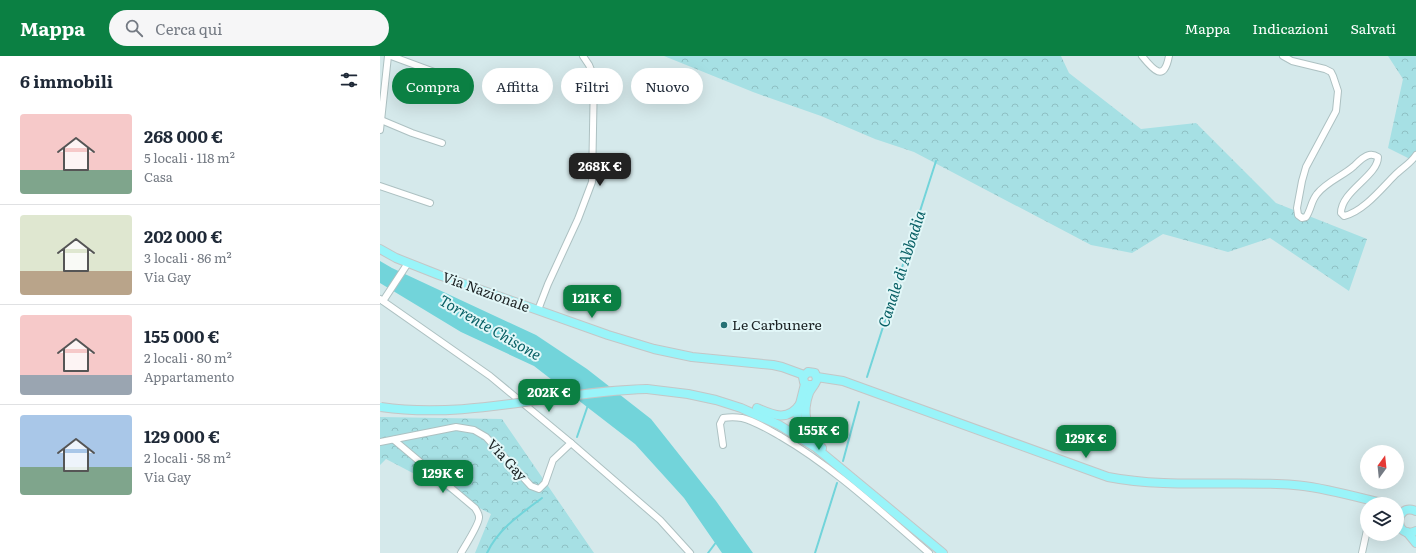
<!DOCTYPE html>
<html lang="it">
<head>
<meta charset="utf-8">
<style>
  body { margin:0; font-family:Literata,serif; background:#f6f6f7; color:#1f2937; height:100vh; display:flex; flex-direction:column; font-size:15px; white-space:nowrap }
  * { box-sizing:border-box; margin:0 }
  p { font-size:13px; color:#747a83 }
  .icon { flex:none; width:22px; height:22px; fill:none; stroke:currentColor; stroke-width:2; stroke-linecap:round; stroke-linejoin:round }
  .map { position:relative; flex:1; overflow:hidden }
  .panel { display:flex; flex-direction:column; background:#fff; width:380px }
  .panel>* { flex:none }
  .hud { position:absolute; left:12px; top:12px; width:380px; height:36px; display:flex; gap:8px }
  .needle { width:26px; rotate:15deg }
  .tools { position:absolute; left:980px; top:389px; display:grid; gap:8px }
  .tools a { display:grid; place-items:center; width:44px; height:44px; border-radius:50%; background:#fff; box-shadow:0 4px 16px #0002; font-size:20px }
  .price { position:absolute; translate:-50% -34px; padding:0 9px; border-radius:8px; background:#0b8043; color:#fff; font-size:13px; line-height:26px; filter:drop-shadow(0 1px 2px #0008) }
  .price::after { content:''; position:absolute; left:50%; top:24px; width:12px; height:9px; margin-left:-6px; background:inherit; clip-path:polygon(0 0,100% 0,50% 100%) }
  .price.current { background:#222; color:#fff }
  ul { padding:0; list-style:none }
  li { display:flex; align-items:center; gap:12px; height:100px; padding:0 20px }
  li+li { border-top:1px solid #e0e1e3 }
  li span { display:grid; place-items:center; flex:none; width:112px; height:80px; border-radius:4px; color:#555 }
  li>.icon { margin-inline-start:auto }
  span .icon { width:48px; height:48px; fill:#fffc; stroke-width:1 }
  li b { font-size:17px }
  h2 { display:flex; justify-content:space-between; align-items:center; height:48px; padding:0 20px; font-size:17px }
  .chip { padding:0 14px; border-radius:18px; background:#fff; box-shadow:0 4px 16px #0002; font-size:14px; line-height:36px }
  .chip.current { background:#0b8043; color:#fff }
  header { display:flex; align-items:center; gap:24px; box-sizing:border-box; height:56px; padding:0 20px; background:#0b8043; color:#fff }
  header strong { font-size:19px }
  nav { display:flex; gap:22px; margin-inline-start:auto; font-size:14px }
  .search { width:280px; height:36px; background:#f6f6f7; display:flex; align-items:center; gap:10px; box-sizing:border-box; padding:0 14px; border-radius:22px; color:#747a83; font-size:15px }
  main { display:flex; flex:1; min-height:0 }
  .map>svg:first-child { display:block }
  .forest { fill:url(#forest-crowns) }
  .water { fill:#72d4da }
  .lines { fill:none; stroke-linecap:round; stroke-linejoin:round }
  .stream { stroke:#72d4da; stroke-width:2 }
  .minor-casing { stroke:#adc1c2; stroke-width:8 }
  .major-casing { stroke:#c4c6c6; stroke-width:10 }
  .minor { stroke:#fff; stroke-width:6 }
  .major { stroke:#99f4f9; stroke-width:8 }
  .major-bridge-casing { stroke:#c4c6c6; stroke-width:10; stroke-linecap:butt }
  .major-bridge { stroke:#99f4f9; stroke-width:8 }
  .poi-dot { fill:#267175; stroke:#e2f7f8; stroke-width:1.5 }
  .labels { text-anchor:middle; stroke-width:4; stroke-linejoin:round; paint-order:stroke }
  .street-label { font-size:14px; fill:#1b2223; stroke:#e2f7f8 }
  .poi-label { font-size:14px; fill:#1b2223; stroke:#e2f7f8; text-anchor:start }
  .water-label { font-size:15px; font-style:italic; fill:#086065; stroke:#e2f7f8 }
</style>
</head>
<body>
<header>
<strong>Mappa</strong>
<div class="search"><svg class="icon" aria-label="search" viewBox="0 0 24 24"><circle cx="10" cy="10" r="6"/><path d="M15 15l6 6"/></svg>Cerca qui</div>
<nav><a>Mappa</a><a>Indicazioni</a><a>Salvati</a></nav>
</header>
<main>
<section class="panel">
<h2>6 immobili<svg class="icon" aria-label="filters" viewBox="0 0 24 24"><path d="M4 7h16M4 17h16"/><circle cx="9" cy="7" r="2"/><circle cx="15" cy="17" r="2"/></svg></h2>
<ul>
<li><span style="background:linear-gradient(#f6c9c9 70%,#7fa58c 0)"><svg class="icon" aria-label="home" viewBox="0 0 24 24"><path d="M3 11l9-7 9 7M6 9v11h12V9"/></svg></span><div><b>268 000 €</b><p>5 locali · 118 m²</p><p>Casa</p></div></li>
<li><span style="background:linear-gradient(#dfe7d0 70%,#b9a48a 0)"><svg class="icon" aria-label="home" viewBox="0 0 24 24"><path d="M3 11l9-7 9 7M6 9v11h12V9"/></svg></span><div><b>202 000 €</b><p>3 locali · 86 m²</p><p>Via Gay</p></div></li>
<li><span style="background:linear-gradient(#f6c9c9 75%,#9aa5b1 0)"><svg class="icon" aria-label="home" viewBox="0 0 24 24"><path d="M3 11l9-7 9 7M6 9v11h12V9"/></svg></span><div><b>155 000 €</b><p>2 locali · 80 m²</p><p>Appartamento</p></div></li>
<li><span style="background:linear-gradient(#a9c7e8 65%,#7fa58c 0)"><svg class="icon" aria-label="home" viewBox="0 0 24 24"><path d="M3 11l9-7 9 7M6 9v11h12V9"/></svg></span><div><b>129 000 €</b><p>2 locali · 58 m²</p><p>Via Gay</p></div></li>
</ul>
</section>
<div class="map">
<svg width="1036" height="497" viewBox="0 0 1036 497">
  <defs>
    <pattern id="forest-crowns" width="20" height="18" patternUnits="userSpaceOnUse"><rect width="20" height="18" fill="#a6e0e4"/><path d="M2 6a3 3 0 1 1 6 0M12 15a3 3 0 1 1 6 0" fill="none" stroke="#8ec0c3"/></pattern>
  </defs>
  <rect width="100%" height="100%" fill="#d5e9eb"/>
  <g class="forest">
    <path d="M284 0H681L689 17 761 73 816 67 896 147 987 183 969 235 890 182 848 196 783 178 752 197 711 189 534 96 495 83 441 60 373 36Z"/>
    <path d="M1008 0H1036V106L1008 92 1023 23Z"/>
    <path d="M0 361 122 363 214 497H95L111 458 6 403 0 409Z"/>
  </g>
  <path class="water" d="M0 205 12 212 156 279 207 313 271 363 336 445 373 497H342L304 442 255 388 154 310 81 276 0 227Z"/>
  <g class="lines">
    <g class="stream">
      <path d="M487 321 556 105"/>
      <path d="M197 381 208 349"/>
      <path d="M463 405 479 346"/>
      <path d="M107 497C118 473 142 457 162 442"/>
      <path d="M328 497 337 485"/>
      <path d="M435 497 457 427"/>
    </g>
    <defs>
      <g id="minor">
        <path d="M11 0 76 24"/>
        <path d="M762 0C774 15 784 26 789 0"/>
        <path d="M903 0 912 5 945 13 951 16 953 20 958 35 956 55 926 111 922 125 917 152 918 159 922 162 926 161C931 154 931 145 937 138 946 126 963 120 974 110 978 106 984 100 989 99 993 98 995 99 998 101 998 120 961 135 961 157L964 160C983 156 1002 132 1015 119 1022 112 1031 107 1036 99"/>
        <path d="M1 64 32 77 62 87"/>
        <path d="M0 74 8 0"/>
        <path d="M0 130 50 147"/>
        <path d="M0 243 110 320 191 387 280 464 310 497"/>
        <path d="M3 245 28 207"/>
        <path d="M158 254 168 228 198 163 212 126 214 21 209 9 203 0"/>
        <path d="M14 384 95 452C97 455 99 458 99 461 100 467 85 490 81 497"/>
        <path d="M0 386 76 371 94 374 106 381 151 430 159 433 165 427 173 404 191 387"/>
        <path d="M343 389 340 368 343 362C350 361 355 361 362 362 375 365 389 374 400 380 455 412 501 456 549 497"/>
        <path d="M982 497 987 474"/>
      </g>
      <g id="major">
        <path d="M0 193 16 202 59 219 228 279 274 293 312 301 393 309 402 311 424 319"/>
        <path d="M437 321 463 325 728 421C789 433 852 424 914 429 945 431 977 442 1007 448"/>
        <path d="M434 329H427L424 326 423 321 428 316 435 317 437 323C436 328 431 332 429 337 421 358 427 376 442 392"/>
        <path d="M267 333 308 338 336 344 361 352 399 369 435 391 563 497"/>
        <path d="M377 352C393 359 408 366 420 348"/>
        <path d="M419 380 417 367 418 356 425 328"/>
        <path d="M1036 455C1013 446 1014 485 1036 475"/>
        <path d="M1027 476 1036 487"/>
      </g>
    </defs>
    <use href="#minor" class="minor-casing"/>
    <use href="#major" class="major-casing"/>
    <use href="#minor" class="minor"/>
    <use href="#major" class="major"/>
    <defs>
      <path id="major-bridge" d="M1 351C90 364 178 335 267 333"/>
    </defs>
    <use href="#major-bridge" class="major-bridge-casing"/>
    <use href="#major-bridge" class="major-bridge"/>
  </g>
  <circle class="poi-dot" cx="344" cy="269" r="4"/>
  <g class="labels">
    <g class="street-label">
      <text transform="translate(106 236) rotate(20)" y="5">Via Nazionale</text>
      <text transform="translate(127 404) rotate(47)" y="5">Via Gay</text>
    </g>
    <g class="poi-label">
      <text x="352" y="274">Le Carbunere</text>
    </g>
    <g class="water-label">
      <text transform="translate(522 213) rotate(-72)" y="5">Canale di Abbadia</text>
      <text transform="translate(110 272) rotate(30)" y="5">Torrente Chisone</text>
    </g>
  </g>
</svg>
<div class="tools">
<a><svg class="needle" viewBox="-14 -14 28 28"><path d="M0-13l5 13h-10z" fill="#e53935"/><path d="M0 13l5-13h-10z" fill="#747a83"/></svg></a>
<a><svg class="icon" aria-label="layers" viewBox="0 0 24 24"><path d="M12 4l9 5-9 5-9-5zM3 14l9 5 9-5"/></svg></a>
</div>
<b class="price current" style="left:220px;top:131px">268K €</b>
<b class="price" style="left:212px;top:263px">121K €</b>
<b class="price" style="left:169px;top:357px">202K €</b>
<b class="price" style="left:439px;top:395px">155K €</b>
<b class="price" style="left:706px;top:403px">129K €</b>
<b class="price" style="left:63px;top:438px">129K €</b>
<div class="hud">
<a class="chip current">Compra</a>
<a class="chip">Affitta</a>
<a class="chip">Filtri</a>
<a class="chip">Nuovo</a>
</div>
</div>
</main>
</body>
</html>
